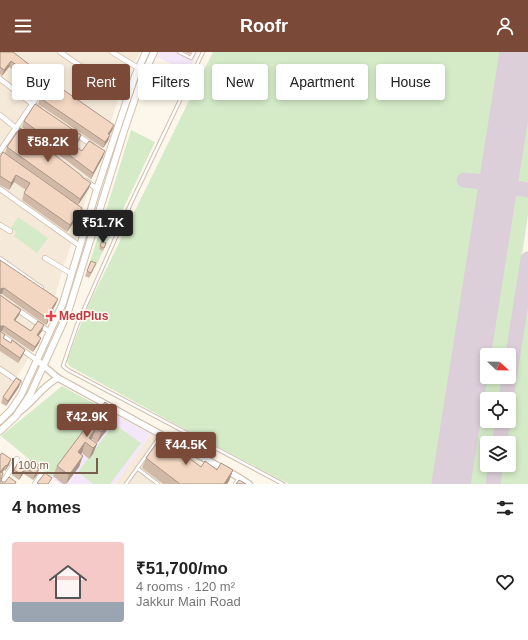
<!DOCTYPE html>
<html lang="en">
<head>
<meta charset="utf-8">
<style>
  body { margin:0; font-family:Arial,sans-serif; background:#f2f2f2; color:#222; height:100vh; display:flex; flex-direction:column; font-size:15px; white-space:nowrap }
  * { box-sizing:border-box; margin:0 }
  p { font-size:13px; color:#767676 }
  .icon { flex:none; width:22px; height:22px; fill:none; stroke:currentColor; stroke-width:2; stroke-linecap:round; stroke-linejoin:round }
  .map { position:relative; height:432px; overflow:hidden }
  .drawer { display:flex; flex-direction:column; background:#fff; flex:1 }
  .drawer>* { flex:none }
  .top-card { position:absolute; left:12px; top:12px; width:504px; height:36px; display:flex; gap:8px }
  .needle { width:26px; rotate:112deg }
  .fabs { position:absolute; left:480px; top:296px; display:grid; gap:8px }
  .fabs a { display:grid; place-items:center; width:36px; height:36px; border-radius:4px; background:#fff; box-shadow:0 2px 6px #0003; font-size:20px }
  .scale { position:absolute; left:12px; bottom:10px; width:86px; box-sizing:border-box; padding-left:4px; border:2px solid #795e4d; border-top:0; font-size:11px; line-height:14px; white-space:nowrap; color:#795e4d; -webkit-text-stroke:3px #fffaf2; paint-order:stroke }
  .price { position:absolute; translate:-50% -34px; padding:0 9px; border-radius:4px; background:#7a4937; color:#fff; font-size:13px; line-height:26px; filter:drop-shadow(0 1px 2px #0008) }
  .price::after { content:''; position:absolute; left:50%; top:24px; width:12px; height:9px; margin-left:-6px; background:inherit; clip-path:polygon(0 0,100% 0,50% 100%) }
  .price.on { background:#222; color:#fff }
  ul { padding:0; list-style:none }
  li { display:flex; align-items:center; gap:12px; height:100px; padding:0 12px }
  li+li { border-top:1px solid #e0e0e0 }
  li span { display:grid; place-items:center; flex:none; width:112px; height:80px; border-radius:4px; color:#555 }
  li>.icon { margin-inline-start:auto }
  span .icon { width:48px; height:48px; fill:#fffc; stroke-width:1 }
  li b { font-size:17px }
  h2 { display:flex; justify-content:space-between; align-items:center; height:48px; padding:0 12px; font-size:17px }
  .tag { padding:0 14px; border-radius:4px; background:#fff; box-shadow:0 2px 6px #0003; font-size:14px; line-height:36px }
  .tag.on { background:#7a4937; color:#fff }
  header { display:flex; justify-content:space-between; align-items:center; height:52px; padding:0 12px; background:#7a4937; color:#fff; font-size:18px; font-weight:700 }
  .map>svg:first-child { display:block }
  .residential { fill:#f5e9d9 }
  .education { fill:#f4e7fa }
  .green { fill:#d5ebc8 }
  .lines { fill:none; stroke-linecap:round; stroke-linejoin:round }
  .taxiway { stroke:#dccfda; stroke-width:15 }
  .runway { stroke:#dccfda; stroke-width:39 }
  .service-casing { stroke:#d0bfaf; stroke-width:4.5 }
  .minor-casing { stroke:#d0bfaf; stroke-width:6 }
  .tertiary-casing { stroke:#d0bfaf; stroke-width:8 }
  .secondary-casing { stroke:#d3c0ad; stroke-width:8 }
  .service { stroke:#fff; stroke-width:2.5 }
  .minor { stroke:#fff; stroke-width:4.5 }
  .tertiary { stroke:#fff; stroke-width:5.5 }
  .secondary { stroke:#fff; stroke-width:6 }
  .wall { fill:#d1b9a7 }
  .shaded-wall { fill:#aa9688 }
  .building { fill:#f3d7c2; stroke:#aa9688 }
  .health-dot { fill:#e0444e; stroke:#fffaf2; stroke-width:1.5 }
  .labels { text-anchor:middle; stroke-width:3; stroke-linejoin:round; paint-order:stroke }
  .health-label { font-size:12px; font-weight:bold; fill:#be3a42; stroke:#fffaf2; text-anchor:start }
</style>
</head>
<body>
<header><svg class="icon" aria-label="menu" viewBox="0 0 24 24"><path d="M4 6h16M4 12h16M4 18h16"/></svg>Roofr<svg class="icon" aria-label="person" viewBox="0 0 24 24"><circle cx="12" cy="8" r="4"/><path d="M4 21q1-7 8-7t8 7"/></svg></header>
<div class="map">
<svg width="528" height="432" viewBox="0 0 528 432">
  <rect width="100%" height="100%" fill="#fdf7eb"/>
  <g class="residential">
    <path d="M0 0H140L124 29 62 220 49 266 24 314 0 351Z"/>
    <path d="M151 382 217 421 209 432H115Z"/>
  </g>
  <g class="education">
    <path d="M159 0H198L188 20 157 5Z"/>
    <path d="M102 356 151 382 115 432H60L51 425Z"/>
  </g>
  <g class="green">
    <path d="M213 0H511L491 122 486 125 464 121 462 133 484 138 487 140 488 143 443 432H289L201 386 71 315 68 312 67 308 87 256Z"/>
    <path d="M528 4V132L512 129 508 125Z"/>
    <path d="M131 78 155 90 95 216 89 213Z"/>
    <path d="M509 142 528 145V163L507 303H487V325H503L500 347H487V369H496L493 391H487V413H490L487 432H461L506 148Z"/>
    <path d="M18 165 48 186 37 201 14 184 16 180 11 176Z"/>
    <path d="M528 252V432H500L503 413H509V391H506Z"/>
    <path d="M62 334 102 356 51 425 1 384Z"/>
    <path d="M114 372 141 391 110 432H93L78 420Z"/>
  </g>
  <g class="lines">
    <g class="taxiway">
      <path d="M464 128C473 129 492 129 498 138L499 135 503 134 528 138"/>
      <path d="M506 347 528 207"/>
      <path d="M499 391 503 369"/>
      <path d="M493 432 496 413"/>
    </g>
    <path class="runway" d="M451 432 519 0"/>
    <defs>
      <g id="service">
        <path d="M179 0 191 6 194 0"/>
        <path d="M203 0 131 151 77 273 63 314 68 318 283 432"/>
        <path d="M137 416 158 432"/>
        <path d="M126 432 161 383"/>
      </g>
      <g id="minor">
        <path d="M60 0 127 46"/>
        <path d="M112 0 138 16"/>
        <path d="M39 23 54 34"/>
        <path d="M0 27 39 57"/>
        <path d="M0 63 22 81"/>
        <path d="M77 83 92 93"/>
        <path d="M0 99 48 29"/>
        <path d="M86 129 97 137"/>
        <path d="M0 137 80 194"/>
        <path d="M76 156 89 165"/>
        <path d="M0 173 10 179"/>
        <path d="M45 206 72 222"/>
        <path d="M0 207 41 236"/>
        <path d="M15 256 50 280"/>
        <path d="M0 282 38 309"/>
        <path d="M0 317 19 330"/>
        <path d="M2 432 17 407"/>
        <path d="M35 432 41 423"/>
        <path d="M236 432 240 426"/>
      </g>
      <g id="tertiary">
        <path d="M38 309 58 326 240 426 249 432"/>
        <path d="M19 360C33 351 42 334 58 326"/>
      </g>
      <g id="secondary">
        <path d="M0 369 11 358 21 343 63 251 97 137 135 24 146 0"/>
        <path d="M0 379 16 364 30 343 68 260 124 79 142 26 154 0"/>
      </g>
    </defs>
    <use href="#service" class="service-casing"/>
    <use href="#minor" class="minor-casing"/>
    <use href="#tertiary" class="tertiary-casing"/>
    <use href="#secondary" class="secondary-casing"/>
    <use href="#service" class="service"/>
    <use href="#minor" class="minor"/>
    <use href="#tertiary" class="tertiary"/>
    <use href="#secondary" class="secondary"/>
  </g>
  <g class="wall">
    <path d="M0 0 42 29 30 46 17 35 19 30 21 27 14 22 15 19 9 15 2 24 0 22Z"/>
    <path d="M185 0H191L190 2Z"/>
    <path d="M40 46 114 73 112 79 109 83H110L108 89 103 96 38 52Z"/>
    <path d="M24 69 81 83 79 89 75 94 82 99 103 105 91 127 22 75Z"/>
    <path d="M7 95 82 125 89 136 78 153 5 101Z"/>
    <path d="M0 105 79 163 67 180 22 148 24 141 26 138 14 130 9 138 0 133Z"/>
    <path d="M102 189 106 191 103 199 99 197Z"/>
    <path d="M0 208 56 252 53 257 54 258 53 263 46 273 2 242H0Z"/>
    <path d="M94 217 89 226 85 224 87 219Z"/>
    <path d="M0 243 21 258 19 263 15 268 31 279H42L38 284 39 291 33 300 2 279H0Z"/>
    <path d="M0 279 3 286 11 291 25 298 23 303 18 311 0 299Z"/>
    <path d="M19 335 6 354 1 351 3 345Z"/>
    <path d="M105 350 117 359 113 370 97 391 92 387 91 388 97 392 93 402 89 407 82 401 81 402 79 415 66 432H63L53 424 57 414Z"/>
    <path d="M0 403 11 407 9 413 5 419 4 418 2 421 1 428 2 430H16L15 432H0Z"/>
    <path d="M146 406 201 415 217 418H233L229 429 227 432H163L142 416Z"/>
    <path d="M27 413 25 419 19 428 12 423 14 418Z"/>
    <path d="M26 416 39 417 37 423 33 428 24 422Z"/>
  </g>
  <g class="shaded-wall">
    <path d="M11 9 9 15 2 24 4 18Z"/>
    <path d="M44 24 42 29 30 46 32 40Z"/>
    <path d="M114 73 112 79 106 88 108 82Z"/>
    <path d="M81 83 79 89 72 99 74 94Z"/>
    <path d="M110 83 108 89 103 96 105 90Z"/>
    <path d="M105 99 103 105 91 127 93 121Z"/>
    <path d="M16 123 14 130 9 138 11 131Z"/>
    <path d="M91 131 89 136 78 153 80 147Z"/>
    <path d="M82 156 79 163 67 180 70 173Z"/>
    <path d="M4 236 2 242H0V237Z"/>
    <path d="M58 247 56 252 50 262 52 256Z"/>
    <path d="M21 258 19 263 12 273 14 268Z"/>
    <path d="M54 258 53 263 46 273 48 267Z"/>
    <path d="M0 273 4 274 2 279H0Z"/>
    <path d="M44 273 42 279 35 289 37 283Z"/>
    <path d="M41 286 39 291 33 300 35 295Z"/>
    <path d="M25 298 23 303 18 311 20 306Z"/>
    <path d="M21 329 19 335 6 354 8 349Z"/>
    <path d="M117 359 113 370 97 391 101 380Z"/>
    <path d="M96 376 92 387 88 392 89 386Z"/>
    <path d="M85 390 82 401 74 411 78 400Z"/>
    <path d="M97 392 93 402 89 407 93 396Z"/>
    <path d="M83 404 79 415 66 432 69 423Z"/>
    <path d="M11 407 9 413 5 419 7 414Z"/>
    <path d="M6 413 4 418 0 423V421Z"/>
    <path d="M27 413 25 419 19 428 21 422Z"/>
    <path d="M39 417 37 423 33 428 35 422Z"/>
    <path d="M233 418 229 429 227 432H224Z"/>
  </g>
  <g class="building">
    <path d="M0 0H13L44 24 32 40 19 30 24 22 16 16 18 14 11 9 4 18 0 15Z"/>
    <path d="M52 30 114 73 108 82 110 83 105 90 40 46Z"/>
    <path d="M35 52 81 83 74 94H75L82 99 89 89 105 99 93 121 24 69Z"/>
    <path d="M20 76 82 124V125L91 131 80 147 7 95Z"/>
    <path d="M3 100 82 156 70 173 24 141 30 131 16 123 11 131 0 124V105Z"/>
    <path d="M102 189 106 191 104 196 100 194Z"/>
    <path d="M0 208 58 247 52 256 54 258 48 267 4 236 0 237Z"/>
    <path d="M91 209 96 211 91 221 87 219Z"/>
    <path d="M0 243 21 258 14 268 31 279 38 269 44 273 37 283 41 286 35 295 4 274H0Z"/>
    <path d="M0 279 5 283 3 286 11 291 12 288 25 298 20 306 0 292Z"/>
    <path d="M16 326 21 329 8 349 3 345Z"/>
    <path d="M105 350 117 359 101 380 96 376 89 386 97 392 93 396 85 390 78 400 83 404 69 423 57 414Z"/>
    <path d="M161 385 201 415 205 409 217 418 221 411 233 418 224 432H180L146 406Z"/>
    <path d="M2 401 11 407 7 414 6 413 0 420 3 421 1 428 2 430H5L9 425 16 430 15 432H0V403Z"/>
    <path d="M31 408 39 413 37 416 39 417 35 422 26 416Z"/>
    <path d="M19 409 27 413 21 422 14 418Z"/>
    <path d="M45 421 52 426 48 432H39L37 431Z"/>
    <path d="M239 428 246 432H236Z"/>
  </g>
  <path class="health-dot" d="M49 258h4v4h4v4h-4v4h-4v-4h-4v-4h4z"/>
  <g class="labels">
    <g class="health-label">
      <text x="59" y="268">MedPlus</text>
    </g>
  </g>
</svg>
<div class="fabs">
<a><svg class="needle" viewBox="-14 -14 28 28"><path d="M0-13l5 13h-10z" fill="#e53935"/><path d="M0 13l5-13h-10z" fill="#767676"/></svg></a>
<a><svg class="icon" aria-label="locate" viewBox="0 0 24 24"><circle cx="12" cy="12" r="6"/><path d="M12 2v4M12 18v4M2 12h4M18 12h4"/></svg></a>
<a><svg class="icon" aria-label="layers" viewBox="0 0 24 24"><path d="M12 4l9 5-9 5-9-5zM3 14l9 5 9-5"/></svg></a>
</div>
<div class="scale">100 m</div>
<b class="price" style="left:48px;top:111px">₹58.2K</b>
<b class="price on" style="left:103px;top:192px">₹51.7K</b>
<b class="price" style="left:87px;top:386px">₹42.9K</b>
<b class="price" style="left:186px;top:414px">₹44.5K</b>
<div class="top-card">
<a class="tag">Buy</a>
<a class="tag on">Rent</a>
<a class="tag">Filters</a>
<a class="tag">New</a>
<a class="tag">Apartment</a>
<a class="tag">House</a>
</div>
</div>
<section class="drawer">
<h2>4 homes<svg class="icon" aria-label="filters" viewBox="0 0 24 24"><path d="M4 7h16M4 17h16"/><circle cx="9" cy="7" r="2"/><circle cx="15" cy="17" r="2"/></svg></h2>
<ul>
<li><span style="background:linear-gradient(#f6c9c9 75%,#9aa5b1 0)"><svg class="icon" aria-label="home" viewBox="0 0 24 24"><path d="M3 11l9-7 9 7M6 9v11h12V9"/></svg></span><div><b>₹51,700/mo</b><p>4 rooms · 120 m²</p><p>Jakkur Main Road</p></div><svg class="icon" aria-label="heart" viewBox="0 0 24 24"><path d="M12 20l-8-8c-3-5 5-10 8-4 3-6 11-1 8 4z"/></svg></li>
</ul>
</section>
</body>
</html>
